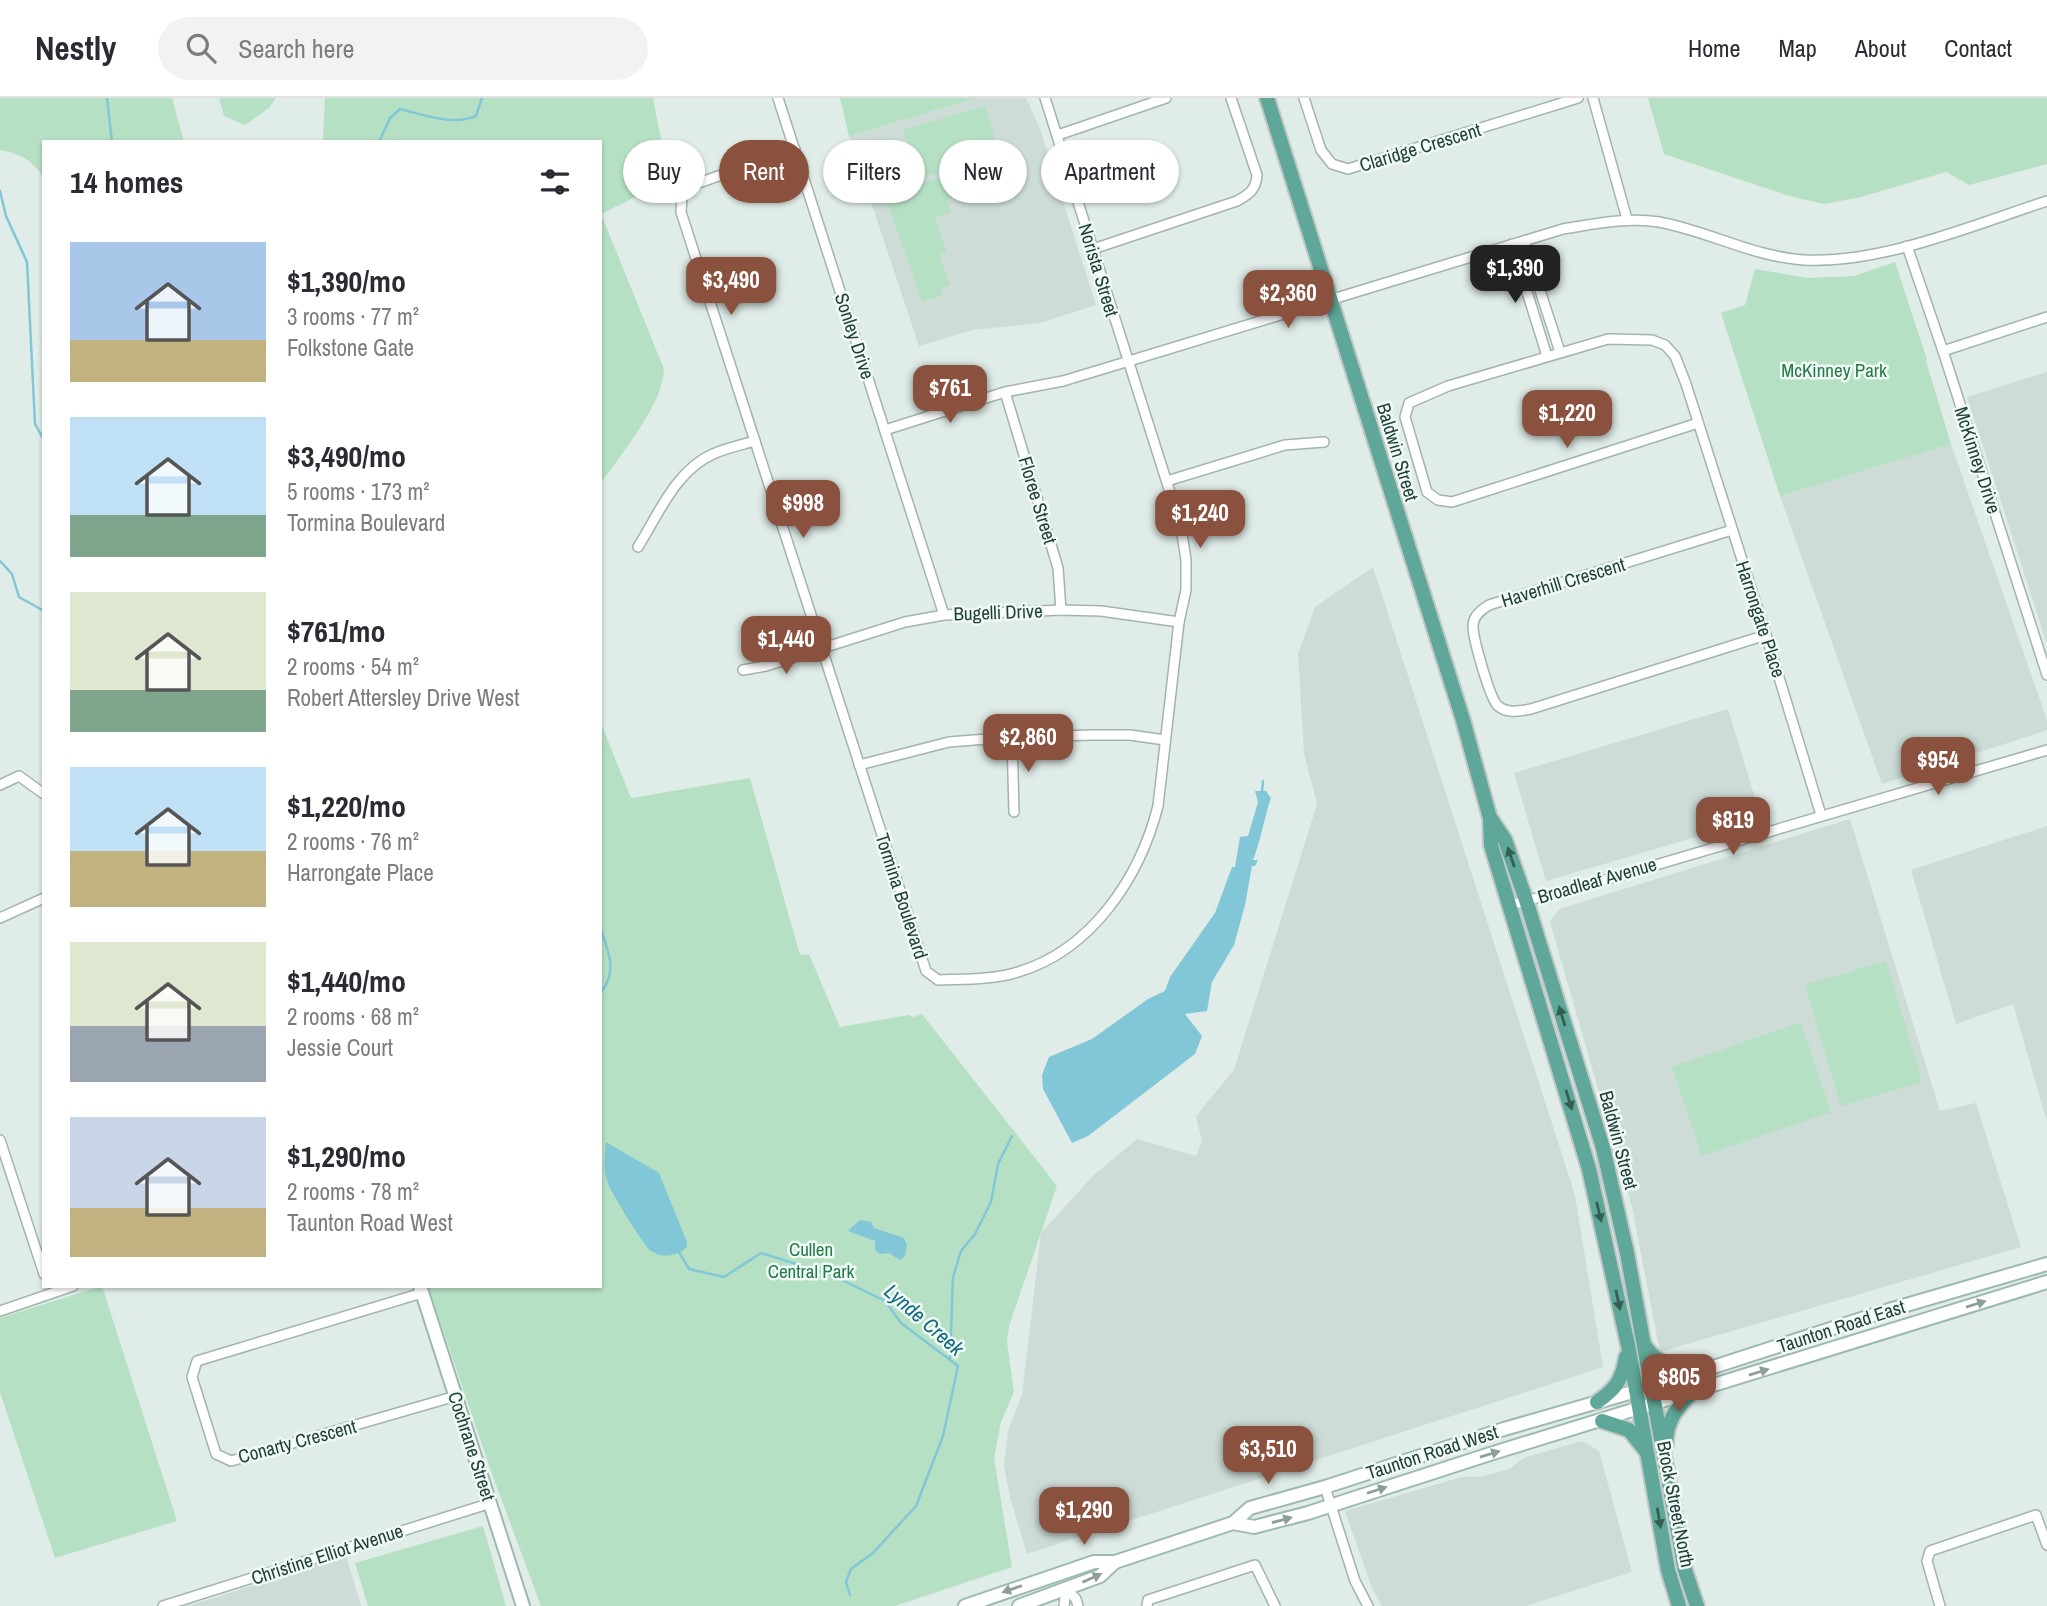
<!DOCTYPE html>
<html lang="en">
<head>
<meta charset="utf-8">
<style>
  body { margin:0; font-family:"Archivo Narrow",sans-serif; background:#f2f2f3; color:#2b2b33; height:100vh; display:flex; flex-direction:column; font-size:26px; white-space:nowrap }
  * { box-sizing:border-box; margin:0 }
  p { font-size:23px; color:#7c7c81 }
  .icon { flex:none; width:38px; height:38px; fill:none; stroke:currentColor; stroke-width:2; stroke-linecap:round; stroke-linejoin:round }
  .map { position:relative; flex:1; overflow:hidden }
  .sheet { position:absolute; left:42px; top:42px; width:560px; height:1148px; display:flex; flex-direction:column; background:#fff; border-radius:0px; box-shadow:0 2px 5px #0004 }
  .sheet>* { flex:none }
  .hud { position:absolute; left:623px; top:42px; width:665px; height:63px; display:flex; gap:14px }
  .price { position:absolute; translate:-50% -60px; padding:0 16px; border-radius:14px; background:#8a513e; color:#fff; font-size:23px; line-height:46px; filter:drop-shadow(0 2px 4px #0008) }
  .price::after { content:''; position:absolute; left:50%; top:42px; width:21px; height:16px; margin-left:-10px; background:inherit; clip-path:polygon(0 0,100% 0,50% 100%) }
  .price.on { background:#222; color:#fff }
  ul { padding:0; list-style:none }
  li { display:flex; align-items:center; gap:21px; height:175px; padding:0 28px }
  li span { display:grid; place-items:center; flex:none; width:196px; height:140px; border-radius:0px; color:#555 }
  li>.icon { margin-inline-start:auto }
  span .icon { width:84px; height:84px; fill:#fffc; stroke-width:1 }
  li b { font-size:30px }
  h2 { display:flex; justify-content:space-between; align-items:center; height:84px; padding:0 28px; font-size:30px }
  .pill { padding:0 24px; border-radius:32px; background:#fff; box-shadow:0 2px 5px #0004; font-size:24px; line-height:63px }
  .pill.on { background:#8a513e; color:#fff }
  header { display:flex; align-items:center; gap:42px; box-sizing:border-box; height:98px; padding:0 35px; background:#fff; border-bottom:2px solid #e1e1e2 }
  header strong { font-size:33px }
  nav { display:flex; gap:38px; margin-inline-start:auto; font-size:24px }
  .search { width:490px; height:63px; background:#f2f2f3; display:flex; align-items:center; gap:18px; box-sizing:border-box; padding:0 24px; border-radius:38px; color:#7c7c81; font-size:26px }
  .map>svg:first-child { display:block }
  .built { fill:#cddcd6 }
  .green { fill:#b6e0c3 }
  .water { fill:#81c7d8 }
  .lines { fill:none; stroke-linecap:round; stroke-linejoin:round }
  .stream { stroke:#81c7d8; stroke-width:2.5 }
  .street-casing { stroke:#a1b4af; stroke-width:12 }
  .secondary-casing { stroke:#9cb9b0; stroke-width:16 }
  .primary-casing { stroke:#c0c9c7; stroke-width:18 }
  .street { stroke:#fff; stroke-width:9 }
  .secondary { stroke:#fff; stroke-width:12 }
  .primary { stroke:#5fa798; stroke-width:14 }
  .oneway { fill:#325e54 }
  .oneway2 { fill:#8e9e9b }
  .labels { text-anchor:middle; stroke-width:5; stroke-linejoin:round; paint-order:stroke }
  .street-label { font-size:19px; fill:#1e3e37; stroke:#f0f9f5 }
  .park-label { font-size:19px; fill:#247a49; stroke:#f0f9f5 }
  .water-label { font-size:21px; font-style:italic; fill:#126981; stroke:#f0f9f5 }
</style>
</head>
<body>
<header>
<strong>Nestly</strong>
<div class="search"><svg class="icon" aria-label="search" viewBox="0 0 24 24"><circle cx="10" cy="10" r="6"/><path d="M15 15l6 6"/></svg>Search here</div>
<nav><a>Home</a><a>Map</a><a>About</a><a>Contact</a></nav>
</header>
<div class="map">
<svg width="2047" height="1508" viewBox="0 0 2047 1508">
  <rect width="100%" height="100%" fill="#dfece7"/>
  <g class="built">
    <path d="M977 0H1026L1040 31 1096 207 1040 225 973 232 919 248 849 38Z"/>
    <path d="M2047 274V546L1967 299Z"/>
    <path d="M1951 346 2047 622V632L1882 686 1780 398Z"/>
    <path d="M1373 469 1575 1097 1603 1269 1027 1456 1010 1399 1004 1368 1008 1333 1022 1297 1041 1135 1093 1078 1137 1041 1196 1058 1202 1043 1196 1018 1234 972 1317 706 1304 655 1298 556 1315 509Z"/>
    <path d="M1728 611 1761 720 1546 783 1514 675Z"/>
    <path d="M1850 721 1940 1013 1976 1005 2021 1149 1660 1254 1632 1109 1550 824 1559 811Z"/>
    <path d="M2047 728V1024L2013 906 1956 926 1911 772Z"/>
    <path d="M1582 1343 1599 1353 1632 1474 1526 1508H1382L1372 1490 1345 1413 1462 1379H1480L1510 1371 1523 1360Z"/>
    <path d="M346 1457 361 1508H184L208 1502Z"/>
  </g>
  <g class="green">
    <path d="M0 0H172L184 44H44V81C34 62 20 56 0 52Z"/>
    <path d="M219 0H276L269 10 245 27 224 18Z"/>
    <path d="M325 0H653L669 82 601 116 664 271C664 305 620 358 600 386V44H323Z"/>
    <path d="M840 0H977L849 38Z"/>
    <path d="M1648 0H2047V66L1969 87 1946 74 1861 99 1824 106 1789 98 1664 56Z"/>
    <path d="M985 8 1000 58 917 81 903 32Z"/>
    <path d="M1023 55 1026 67 1019 78 947 101 951 114 935 119 947 154 939 156 950 187 941 190 943 197 922 204 882 88 896 84 905 90Z"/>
    <path d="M1895 164 1927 262 1926 263 1951 346 1780 398 1721 215 1745 207 1755 171 1807 180 1854 178Z"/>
    <path d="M600 623 631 700 750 680 800 857 809 856 840 929 909 917 913 919 922 916 1057 1088 1009 1228 1007 1244 1014 1294 1001 1324 994 1360 1012 1469 895 1508H541L492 1376 428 1188H600Z"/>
    <path d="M1886 863 1922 984 1841 1008 1805 887Z"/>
    <path d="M1801 924 1831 1014 1702 1058 1672 969Z"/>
    <path d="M102 1188 177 1423 55 1460 0 1294V1220Z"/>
    <path d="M483 1428 506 1508H368L355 1465Z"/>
  </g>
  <g class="water">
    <path d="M1255 693H1266L1271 700C1264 721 1261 741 1253 762H1258L1255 768H1252L1245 807 1234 847 1212 884 1207 913 1185 916 1202 938 1195 956 1088 1038 1072 1045 1043 991 1042 977 1049 959 1092 941 1148 901 1165 893 1170 879 1215 815 1232 769H1235L1240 739 1248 738 1258 704Z"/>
    <path d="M606 1044 659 1075 687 1144V1149C676 1158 664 1161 651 1153 644 1148 610 1093 607 1083 603 1072 605 1056 606 1044Z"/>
    <path d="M860 1122 871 1124 874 1130 904 1140 907 1147 905 1158 900 1162 889 1155 880 1156 875 1152V1143L848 1133Z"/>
  </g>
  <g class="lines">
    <g class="stream">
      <path d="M107 0 112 44"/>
      <path d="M379 44 390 20 400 11C425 17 452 28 476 18L482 0"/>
      <path d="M0 93 6 118 27 164 35 326 44 342"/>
      <path d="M0 463 12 476 19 499 44 513"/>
      <path d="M1262 694 1263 683"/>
      <path d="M600 829C609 854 618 874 600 896"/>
      <path d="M679 1154 689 1171 724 1179 761 1155 832 1177 885 1203 901 1225 958 1268 943 1338 916 1408 873 1455 851 1471 846 1484 850 1497"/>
      <path d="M950 1260 953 1179 961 1153 975 1136 991 1104 998 1066 1012 1038"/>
    </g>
    <defs>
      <g id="street">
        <path d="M778 0 944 517"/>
        <path d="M1304 0 1321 52 1332 66 1348 71 1578 0"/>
        <path d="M1593 0 1627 121"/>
        <path d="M1058 37 1166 0"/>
        <path d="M795 51 690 88 682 98 681 114 926 873 938 882C964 881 993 882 1018 874 1092 852 1140 779 1158 708L1179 524 1186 492V462L1181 429 1045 0"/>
        <path d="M1524 143 1560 254"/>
        <path d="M1512 146 1547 258"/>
        <path d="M1907 148 1943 253 2047 577"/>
        <path d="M1093 151 1237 103C1249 96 1256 92 1257 77L1231 0"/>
        <path d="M1943 253 2047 219"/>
        <path d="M1005 294 1058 470 1061 512"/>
        <path d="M1698 325 1452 404 1438 402 1427 394 1405 319 1409 305 1448 288 1608 241 1652 242 1665 247 1675 258 1686 286 1766 537 1821 717"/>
        <path d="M885 332 1005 294 1063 283 1116 267 1563 131C1595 126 1627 119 1659 124 1708 133 1754 159 1804 162 1882 166 1973 127 2047 103"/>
        <path d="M1167 383 1285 347 1324 344"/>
        <path d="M1732 432 1489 507C1481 512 1473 518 1473 528 1473 541 1490 601 1498 608 1508 616 1519 613 1531 611L1766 537"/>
        <path d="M638 449C658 417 676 372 713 356 726 350 741 347 755 343"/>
        <path d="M743 572 766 568 905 524 944 517 1061 512 1101 513 1179 524"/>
        <path d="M1012 639 1014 714"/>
        <path d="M859 667 949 644 1012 639 1093 637H1130L1165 642"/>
        <path d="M0 687 19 678 44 696"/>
        <path d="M1510 807 1591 786 2047 652"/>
        <path d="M0 820 44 800"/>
        <path d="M0 1042 44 1176"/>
        <path d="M422 1195 197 1263 192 1279 216 1356 231 1363 456 1298"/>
        <path d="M0 1213 73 1188"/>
        <path d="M1325 1389 1355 1483 1368 1508"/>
        <path d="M1066 1491 1076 1501 1078 1508"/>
        <path d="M163 1508 491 1405"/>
        <path d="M1064 1508 1066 1491"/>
        <path d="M1147 1508 1148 1502 1255 1467 1275 1508"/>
        <path d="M1940 1508 1927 1463 1930 1453 2036 1417 2047 1447"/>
      </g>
      <g id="secondary">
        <path d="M420 1188 523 1508"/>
        <path d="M1233 1425 1254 1429 1308 1415 1490 1356 2047 1184"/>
        <path d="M965 1508 1094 1464H1115L1233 1425 1250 1410 1325 1389 1504 1331 1664 1285 1889 1212 2047 1166"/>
        <path d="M1019 1508 1100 1478 1115 1464"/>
      </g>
      <g id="primary">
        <path d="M1267 0 1463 622 1490 720 1491 747 1589 1071 1628 1247 1668 1472 1679 1508"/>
        <path d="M1491 721 1505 742 1526 802 1603 1050 1627 1155 1685 1472 1697 1508"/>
        <path d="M1645 1248C1659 1269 1678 1271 1702 1273"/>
        <path d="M1597 1304C1616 1291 1622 1282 1626 1259"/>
        <path d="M1602 1323 1629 1332 1645 1352"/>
        <path d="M1666 1346C1666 1323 1677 1309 1693 1294"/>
      </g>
    </defs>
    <use href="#street" class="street-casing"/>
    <use href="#secondary" class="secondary-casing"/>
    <use href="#primary" class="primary-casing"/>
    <use href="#street" class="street"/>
    <use href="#secondary" class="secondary"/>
    <use href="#primary" class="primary"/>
  </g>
  <defs><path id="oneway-solid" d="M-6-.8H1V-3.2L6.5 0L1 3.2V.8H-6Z" transform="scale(1.75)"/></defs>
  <g class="oneway">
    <use href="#oneway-solid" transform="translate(1511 759) rotate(-109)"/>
    <use href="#oneway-solid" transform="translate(1562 918) rotate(-107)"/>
    <use href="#oneway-solid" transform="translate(1569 1002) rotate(73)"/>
    <use href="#oneway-solid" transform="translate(1599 1114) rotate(77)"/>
    <use href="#oneway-solid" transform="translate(1618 1202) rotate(78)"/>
    <use href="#oneway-solid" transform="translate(1659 1420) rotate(80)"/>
  </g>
  <g class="oneway2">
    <use href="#oneway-solid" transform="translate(1976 1206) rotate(-17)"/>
    <use href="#oneway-solid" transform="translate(1759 1274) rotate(-17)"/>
    <use href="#oneway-solid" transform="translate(1490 1356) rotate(-17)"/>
    <use href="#oneway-solid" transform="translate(1377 1392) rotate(-18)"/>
    <use href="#oneway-solid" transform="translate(1282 1422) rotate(-15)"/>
    <use href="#oneway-solid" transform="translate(1092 1480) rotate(-24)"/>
    <use href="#oneway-solid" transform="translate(1012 1491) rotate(161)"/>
  </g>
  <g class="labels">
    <g class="street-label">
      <text transform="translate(1420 49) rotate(-17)" y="7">Claridge Crescent</text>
      <text transform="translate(1099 172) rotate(73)" y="7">Norista Street</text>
      <text transform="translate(855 238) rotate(72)" y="7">Sonley Drive</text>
      <text transform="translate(1398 354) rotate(73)" y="7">Baldwin Street</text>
      <text transform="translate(1978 362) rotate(72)" y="7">McKinney Drive</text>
      <text transform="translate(1038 402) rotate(73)" y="7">Floree Street</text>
      <text transform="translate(1563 484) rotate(-17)" y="7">Haverhill Crescent</text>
      <text transform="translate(998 514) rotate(-2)" y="7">Bugelli Drive</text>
      <text transform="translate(1761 521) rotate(72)" y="7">Harrongate Place</text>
      <text transform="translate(1597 782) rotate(-16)" y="7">Broadleaf Avenue</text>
      <text transform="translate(902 798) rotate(72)" y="7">Tormina Boulevard</text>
      <text transform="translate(1619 1042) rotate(75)" y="7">Baldwin Street</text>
      <text transform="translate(1841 1228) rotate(-18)" y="7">Taunton Road East</text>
      <text transform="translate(297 1343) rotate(-15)" y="7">Conarty Crescent</text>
      <text transform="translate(472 1348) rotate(72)" y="7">Cochrane Street</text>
      <text transform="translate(1432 1354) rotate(-18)" y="7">Taunton Road West</text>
      <text transform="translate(1676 1406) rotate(79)" y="7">Brock Street North</text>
      <text transform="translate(327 1456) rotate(-18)" y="7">Christine Elliot Avenue</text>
    </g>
    <g class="park-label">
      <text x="1834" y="279">McKinney Park</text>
      <text x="811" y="1158">Cullen<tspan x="811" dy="22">Central Park</tspan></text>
    </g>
    <g class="water-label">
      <text transform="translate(924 1222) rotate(41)" y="7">Lynde Creek</text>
    </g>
  </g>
</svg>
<b class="price on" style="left:1515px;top:207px">$1,390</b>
<b class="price" style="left:731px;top:219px">$3,490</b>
<b class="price" style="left:1288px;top:232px">$2,360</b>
<b class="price" style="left:950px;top:327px">$761</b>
<b class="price" style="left:1567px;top:352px">$1,220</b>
<b class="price" style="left:803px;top:442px">$998</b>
<b class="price" style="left:1200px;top:452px">$1,240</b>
<b class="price" style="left:786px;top:578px">$1,440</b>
<b class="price" style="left:1028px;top:676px">$2,860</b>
<b class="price" style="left:1938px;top:699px">$954</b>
<b class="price" style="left:1733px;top:759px">$819</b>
<b class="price" style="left:1679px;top:1316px">$805</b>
<b class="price" style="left:1268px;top:1388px">$3,510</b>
<b class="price" style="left:1084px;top:1449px">$1,290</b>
<div class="hud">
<a class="pill">Buy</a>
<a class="pill on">Rent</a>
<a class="pill">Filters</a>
<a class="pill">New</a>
<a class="pill">Apartment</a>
</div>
<section class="sheet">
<h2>14 homes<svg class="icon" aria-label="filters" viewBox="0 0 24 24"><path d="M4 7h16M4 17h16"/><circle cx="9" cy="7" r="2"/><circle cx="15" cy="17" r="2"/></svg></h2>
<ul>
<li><span style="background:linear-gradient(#a9c7e8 70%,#c2b280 0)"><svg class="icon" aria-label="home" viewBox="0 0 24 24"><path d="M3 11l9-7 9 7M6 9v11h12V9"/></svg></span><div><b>$1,390/mo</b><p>3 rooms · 77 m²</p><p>Folkstone Gate</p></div></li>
<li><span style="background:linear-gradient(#bfe0f5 70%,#7fa58c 0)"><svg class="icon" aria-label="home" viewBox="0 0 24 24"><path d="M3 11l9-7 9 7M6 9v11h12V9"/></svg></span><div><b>$3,490/mo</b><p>5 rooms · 173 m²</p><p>Tormina Boulevard</p></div></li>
<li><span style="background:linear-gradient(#dfe7d0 70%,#7fa58c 0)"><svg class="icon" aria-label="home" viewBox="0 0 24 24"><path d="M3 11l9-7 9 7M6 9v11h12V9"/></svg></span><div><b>$761/mo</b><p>2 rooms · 54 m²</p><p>Robert Attersley Drive West</p></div></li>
<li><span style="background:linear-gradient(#bfe0f5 60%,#c2b280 0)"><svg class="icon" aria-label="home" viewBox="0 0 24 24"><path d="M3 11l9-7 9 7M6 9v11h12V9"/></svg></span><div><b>$1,220/mo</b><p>2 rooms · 76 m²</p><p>Harrongate Place</p></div></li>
<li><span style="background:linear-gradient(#dfe7d0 60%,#9aa5b1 0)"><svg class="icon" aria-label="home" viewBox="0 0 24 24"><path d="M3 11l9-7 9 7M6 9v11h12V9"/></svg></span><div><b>$1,440/mo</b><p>2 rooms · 68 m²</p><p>Jessie Court</p></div></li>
<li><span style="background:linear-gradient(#c9d6e8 65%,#c2b280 0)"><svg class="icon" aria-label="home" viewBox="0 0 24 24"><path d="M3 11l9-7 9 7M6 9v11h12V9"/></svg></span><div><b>$1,290/mo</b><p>2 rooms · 78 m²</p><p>Taunton Road West</p></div></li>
</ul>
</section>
</div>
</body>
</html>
